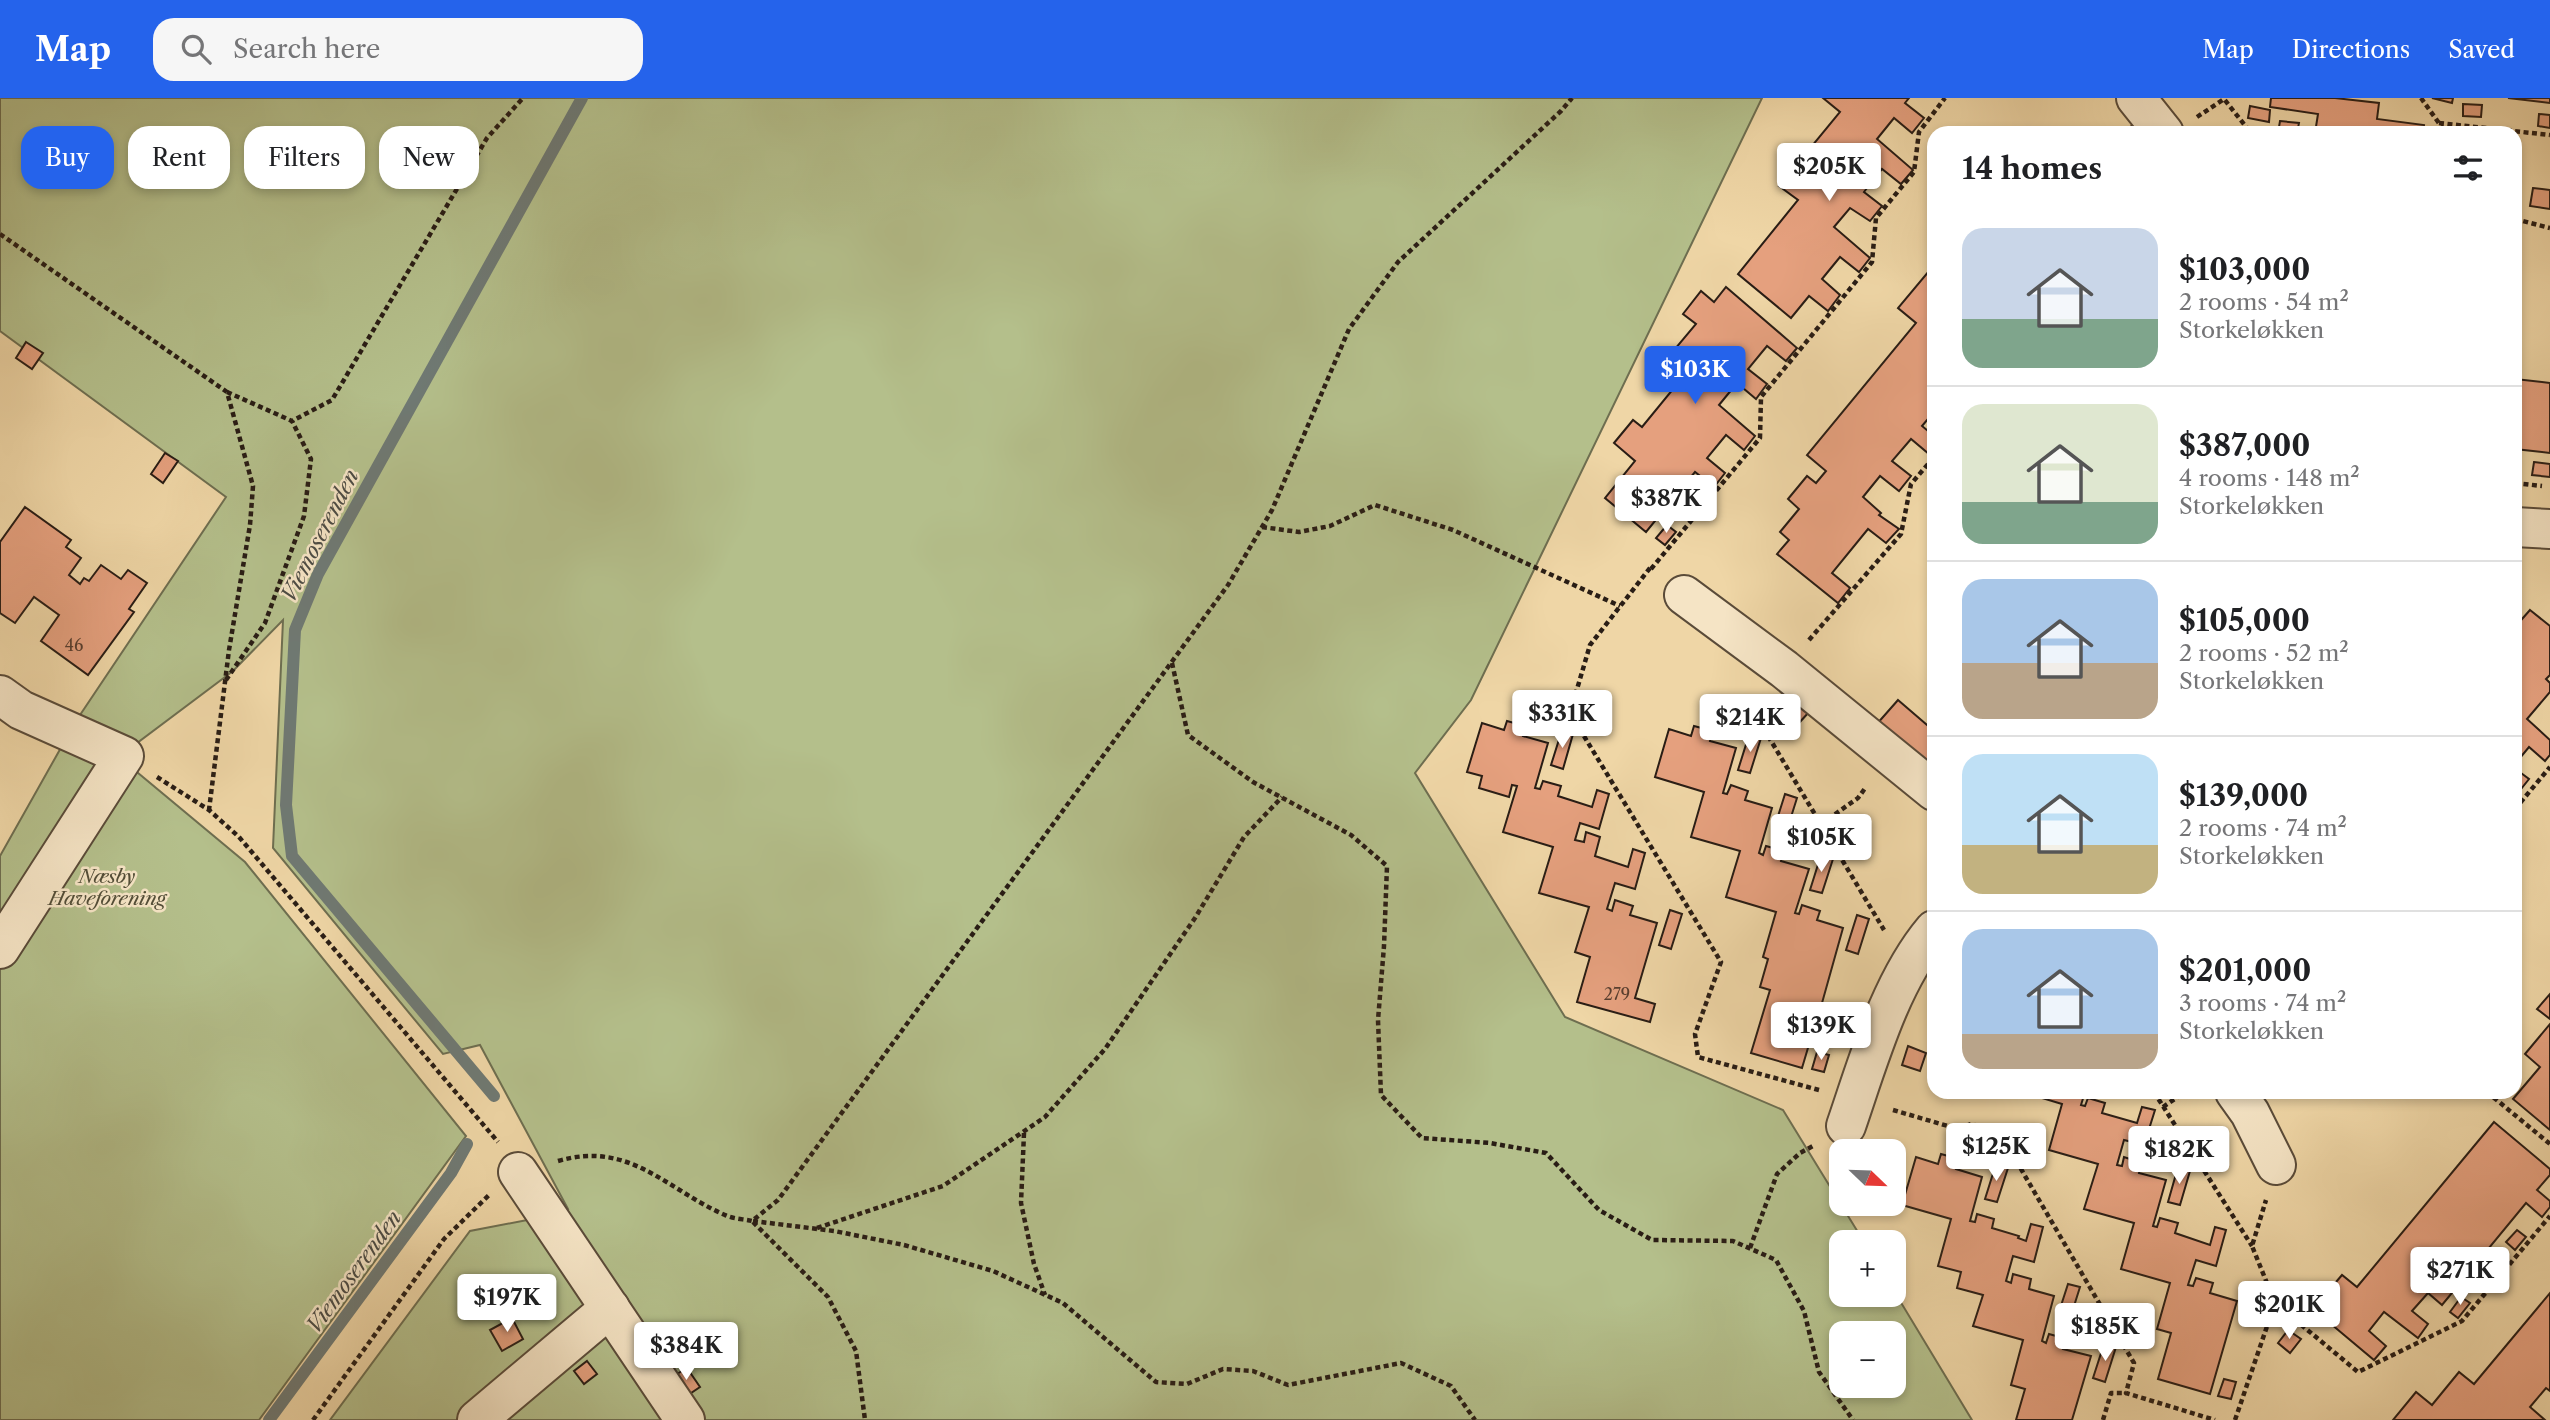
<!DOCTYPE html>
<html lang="en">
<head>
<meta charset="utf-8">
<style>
  body { margin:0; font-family:"Libre Caslon Text",serif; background:#f6f6f6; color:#202124; height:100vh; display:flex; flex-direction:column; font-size:26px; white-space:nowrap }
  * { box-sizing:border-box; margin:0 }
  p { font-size:23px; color:#757577 }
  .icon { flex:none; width:38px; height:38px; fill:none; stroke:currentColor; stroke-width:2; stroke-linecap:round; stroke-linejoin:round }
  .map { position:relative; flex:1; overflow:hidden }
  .side { position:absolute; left:1927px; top:28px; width:595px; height:973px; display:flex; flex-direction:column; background:#fff; border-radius:21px; box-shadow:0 4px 10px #0003 }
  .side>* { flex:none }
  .banner { position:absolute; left:21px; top:28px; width:665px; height:63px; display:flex; gap:14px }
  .needle { width:46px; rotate:113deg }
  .tools { position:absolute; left:1829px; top:1041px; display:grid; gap:14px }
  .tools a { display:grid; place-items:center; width:77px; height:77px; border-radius:14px; background:#fff; box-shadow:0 4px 10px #0003; font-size:35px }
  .price { position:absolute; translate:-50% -60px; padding:0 16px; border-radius:7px; background:#fff; color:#222; font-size:23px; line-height:46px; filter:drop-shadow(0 2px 4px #0008) }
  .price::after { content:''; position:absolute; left:50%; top:42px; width:21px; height:16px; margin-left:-10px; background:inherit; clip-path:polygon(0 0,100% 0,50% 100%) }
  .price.selected { background:#2563eb; color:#fff }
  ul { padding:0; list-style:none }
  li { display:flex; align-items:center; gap:21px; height:175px; padding:0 35px }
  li+li { border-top:2px solid #e0e0e0 }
  li span { display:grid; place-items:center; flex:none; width:196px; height:140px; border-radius:21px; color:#555 }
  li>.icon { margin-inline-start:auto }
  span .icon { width:84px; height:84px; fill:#fffc; stroke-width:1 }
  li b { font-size:30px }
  h2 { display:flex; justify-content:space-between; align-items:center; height:84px; padding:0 35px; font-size:30px }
  .tag { padding:0 24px; border-radius:21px; background:#fff; box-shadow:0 4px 10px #0003; font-size:24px; line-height:63px }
  .tag.selected { background:#2563eb; color:#fff }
  header { display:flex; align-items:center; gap:42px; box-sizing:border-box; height:98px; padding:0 35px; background:#2563eb; color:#fff }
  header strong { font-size:33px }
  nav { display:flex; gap:38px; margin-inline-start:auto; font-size:24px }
  .search { width:490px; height:63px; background:#f6f6f6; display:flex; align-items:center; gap:18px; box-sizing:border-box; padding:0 24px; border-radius:21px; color:#757577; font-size:26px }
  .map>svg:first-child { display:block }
  .green { fill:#b4bf8b; stroke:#6e6e50; stroke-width:2; fill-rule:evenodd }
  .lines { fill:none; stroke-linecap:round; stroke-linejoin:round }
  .stream { stroke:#6f7973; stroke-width:12 }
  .building { fill:#e5a07e; stroke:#291d15; stroke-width:2 }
  .minor-casing { stroke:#5a4b39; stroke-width:42 }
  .path { stroke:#291d15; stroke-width:4.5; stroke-dasharray:5 3.5; stroke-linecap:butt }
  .minor { stroke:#f5e4c5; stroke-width:38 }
  .labels { text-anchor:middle; stroke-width:5; stroke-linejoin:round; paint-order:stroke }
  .number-label { font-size:16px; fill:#583e2f }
  .park-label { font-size:19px; font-style:italic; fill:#534e38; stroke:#f5e4c5 }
  .water-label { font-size:21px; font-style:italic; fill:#4c4b44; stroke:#f5e4c5 }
</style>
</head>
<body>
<header>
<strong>Map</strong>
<div class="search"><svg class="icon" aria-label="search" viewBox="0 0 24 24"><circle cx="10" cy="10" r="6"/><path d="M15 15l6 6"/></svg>Search here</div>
<nav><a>Map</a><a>Directions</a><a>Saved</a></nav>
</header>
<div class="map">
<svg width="2550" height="1322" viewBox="0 0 2550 1322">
  <rect width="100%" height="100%" fill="#efd6a6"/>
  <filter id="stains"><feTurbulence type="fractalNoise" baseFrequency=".00286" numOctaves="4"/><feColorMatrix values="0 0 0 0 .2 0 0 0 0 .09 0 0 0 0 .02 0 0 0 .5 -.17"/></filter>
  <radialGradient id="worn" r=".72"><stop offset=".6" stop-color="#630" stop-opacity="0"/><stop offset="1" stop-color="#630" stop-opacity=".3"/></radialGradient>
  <path class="green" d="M0 0H1762L1471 602 1415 675 1565 919 1783 1012 1864 1144H1841V1197H1894V1193L1972 1322H330L470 1133 548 1118 568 1111 480 947 443 956 273 750 283 522 233 573 133 648 78 625 245 764 466 1038 259 1322H0V758L76 623 226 399 0 233ZM1841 1236H1894V1288H1841Z"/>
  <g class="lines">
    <g class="stream">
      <path d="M494 998 292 758 286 707 295 532 318 476 582 0"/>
      <path d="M269 1322 451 1075 467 1046"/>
    </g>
  </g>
  <g class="building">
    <path d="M1823 0H1909L1905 5 1924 20 1912 35 1894 20 1877 41 1913 72 1901 86 1882 71 1864 94 1882 108 1870 123 1850 110 1834 129 1870 160 1859 174 1840 159 1822 181 1840 197 1828 213 1809 198 1791 220 1738 176 1798 102 1779 88 1840 14Z"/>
    <path d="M2271 0H2335L2379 5 2377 21 2424 27 2423 35H2315L2318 16 2270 9Z"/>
    <path d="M2432 0H2453L2452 5Z"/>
    <path d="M2508 0H2550V5Z"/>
    <path d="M2463 6 2482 7 2481 19 2463 18Z"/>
    <path d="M2250 8 2270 12 2269 24 2248 20Z"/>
    <path d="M2539 16 2550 17V30L2538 28Z"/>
    <path d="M2280 23 2299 25 2297 35H2278Z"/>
    <path d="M2133 27 2138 35H2122Z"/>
    <path d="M2533 90 2550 92V111L2530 108Z"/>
    <path d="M1934 167V314L1922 328 1934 338V350L1929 356 1911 341 1892 363 1911 378 1899 393 1880 378 1863 399 1881 415 1879 417 1899 431 1886 445 1868 431 1832 475 1850 490 1838 505 1777 456 1789 442 1780 434 1799 411 1788 401 1807 378 1816 385 1826 373 1807 357 1916 225 1898 210Z"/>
    <path d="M1726 189 1797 250 1786 263 1767 248 1748 271 1767 286 1756 301 1737 285 1719 307 1755 338 1744 352 1726 337 1707 360 1725 375 1714 389 1695 374 1646 434 1605 400 1635 363 1614 345 1633 322 1642 329 1683 279 1664 264 1696 226 1683 216 1701 193 1714 204Z"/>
    <path d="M26 244 43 255 32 271 16 260Z"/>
    <path d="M2515 281 2550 285V355L2515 351Z"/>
    <path d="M165 355 178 363 163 385 151 376Z"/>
    <path d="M2534 364 2550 366V379L2532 377Z"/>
    <path d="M25 409 71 442 66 449 81 460 69 477 80 486 84 480 89 483 101 467 121 481 128 472 147 485 129 511 134 514 88 577 41 543 59 517 34 499 15 525 0 515V444Z"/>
    <path d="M1667 427 1676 434 1665 447 1656 440Z"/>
    <path d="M2530 512 2550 528V577L2546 581 2550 585V594L2527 621 2550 642V657L2545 663 2529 649 2515 666V529Z"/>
    <path d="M1796 600 1810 613 1798 626 1784 614Z"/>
    <path d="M1898 602 1934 633V678L1876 627Z"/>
    <path d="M1507 623 1525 628 1523 638 1548 645 1535 690 1540 691 1543 683 1561 688 1558 698 1592 709 1597 692 1609 696 1599 731 1580 725 1575 742 1584 744 1586 734 1600 739 1595 758 1628 769 1633 751 1645 755 1635 791 1615 785 1607 811 1612 813 1615 802 1633 808 1630 817 1657 825 1635 900 1655 906 1650 924 1577 904 1590 859 1575 854 1589 809 1539 795 1553 749 1503 734 1517 688 1512 687 1509 699 1479 690 1482 678 1467 674 1482 625 1504 632Z"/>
    <path d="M1694 628 1713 633 1710 643 1736 650 1723 695 1727 696 1731 687 1748 693 1745 702 1772 710 1759 755 1763 757 1766 748 1784 753 1781 763 1809 771 1795 815 1799 816 1802 807 1820 813 1817 822 1843 830 1822 905 1842 911 1837 929 1816 923 1802 970 1751 955 1770 892 1760 889 1768 861 1763 859 1776 814 1726 799 1740 753 1691 739 1704 694 1655 679 1669 631 1691 638Z"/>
    <path d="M1562 632 1573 636 1563 671 1551 667Z"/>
    <path d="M1749 637 1761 640 1750 675 1738 672Z"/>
    <path d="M2521 675 2529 681 2517 696 2515 694V682Z"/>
    <path d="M1785 696 1797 700 1786 735 1774 731Z"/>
    <path d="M1821 757 1833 761 1822 795 1810 792Z"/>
    <path d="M1670 812 1682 816 1671 851 1659 847Z"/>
    <path d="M1857 817 1869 821 1858 856 1846 852Z"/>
    <path d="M2550 896V921L2537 911Z"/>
    <path d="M2550 926V1032L2513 1001 2540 969 2525 956Z"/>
    <path d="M1908 948 1926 955 1920 973 1902 967Z"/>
    <path d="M1817 954 1829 957 1824 974 1812 971Z"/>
    <path d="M2022 994H2085L2081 1007 2085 1008 2088 1000 2105 1005 2102 1015 2137 1025 2142 1009 2155 1012 2144 1047 2124 1042 2117 1067 2122 1068 2124 1059 2142 1065 2139 1075 2166 1082 2153 1128 2157 1129 2160 1120 2178 1125 2175 1135 2210 1147 2215 1129 2226 1132 2216 1168 2196 1162 2188 1187 2193 1188 2196 1180 2213 1185 2210 1195 2237 1203 2210 1296 2158 1281 2171 1235 2157 1231 2170 1185 2121 1171 2134 1125 2084 1111 2098 1066 2049 1052 2062 1006Z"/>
    <path d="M2494 1024 2550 1071V1077L2537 1092 2550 1103V1109L2542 1119 2526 1105 2442 1207 2428 1195 2412 1213 2428 1226 2418 1240 2384 1214 2369 1233 2386 1248 2374 1262 2313 1211 2342 1177 2357 1189Z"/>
    <path d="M1941 1056 1959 1061 1956 1071 1982 1079 1970 1123 1975 1124 1977 1116 1994 1121 1992 1130 2019 1138 2018 1140 2026 1143 2031 1126 2043 1129 2034 1164 2013 1158 2006 1183 2011 1185 2013 1176 2031 1181 2029 1191 2054 1198 2042 1243 2046 1245 2049 1236 2067 1241 2063 1251 2091 1258 2072 1322H2016L2025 1291 2011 1287 2023 1242 1973 1228 1983 1197 1957 1190 1961 1174 1938 1168 1951 1121 1902 1107 1916 1059 1938 1066Z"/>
    <path d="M1996 1066 2008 1070 1997 1104 1985 1101Z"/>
    <path d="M2178 1069 2190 1073 2180 1107 2168 1104Z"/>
    <path d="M2517 1132 2526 1139 2515 1152 2506 1144Z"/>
    <path d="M2490 1165 2499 1172 2487 1186 2479 1178Z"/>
    <path d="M2068 1186 2080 1189 2069 1224 2057 1220Z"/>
    <path d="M2250 1189 2262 1192 2251 1227 2240 1224Z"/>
    <path d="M2550 1195V1293L2546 1290 2530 1309 2545 1322H2393L2416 1294 2432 1307 2459 1274 2474 1286Z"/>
    <path d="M2461 1199 2470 1205 2458 1220 2450 1214Z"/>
    <path d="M512 1220 523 1241 502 1253 490 1232Z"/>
    <path d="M2288 1232 2301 1241 2290 1255 2278 1245Z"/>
    <path d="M2104 1246 2116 1249 2105 1284 2093 1280Z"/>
    <path d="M587 1263 597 1276 584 1286 574 1273Z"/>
    <path d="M687 1270 700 1289 685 1299 672 1279Z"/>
    <path d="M2224 1281 2236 1284 2231 1301 2218 1298Z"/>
  </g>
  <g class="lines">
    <defs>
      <g id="minor">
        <path d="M2136 0 2164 35"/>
        <path d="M2515 429 2550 431"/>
        <path d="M1684 497 1784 571 1934 693"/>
        <path d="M0 597 21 612 124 658 0 851"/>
        <path d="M2235 994 2250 1015 2276 1067"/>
        <path d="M1846 1028C1868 964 1890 884 1934 832"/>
        <path d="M518 1074 685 1322"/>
        <path d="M477 1322 610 1210"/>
      </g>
    </defs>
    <use href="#minor" class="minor-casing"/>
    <g class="path">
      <path d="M2421 0 2446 35"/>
      <path d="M2197 19 2224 1 2251 35"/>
      <path d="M2439 25 2550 37"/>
      <path d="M2515 121 2550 130"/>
      <path d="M0 136 227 294 253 388 250 427 229 552 209 712"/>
      <path d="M227 294 292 323 332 302 487 40 523 0"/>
      <path d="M2515 385 2542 388"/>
      <path d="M1262 429 1299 434 1330 428 1375 407 1453 432 1620 508"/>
      <path d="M1650 470 1590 547 1570 615 1721 864 1695 936 1698 959 1819 992"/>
      <path d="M1651 471 1760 340 1761 299 1872 164 1876 120 1914 74 1919 34 1945 0"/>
      <path d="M1809 542 1901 436 1911 386 1934 359"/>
      <path d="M1172 565 1188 637 1253 684 1351 737 1387 768 1384 848 1378 922 1381 997 1422 1040 1490 1045 1546 1055 1599 1112 1652 1142 1733 1143 1776 1162 1804 1213 1819 1274 1853 1322"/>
      <path d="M226 582 265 525 304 418 311 361 292 323"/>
      <path d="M1764 602 1755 616 1884 832"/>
      <path d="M157 679 209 712 239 739 498 1044"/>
      <path d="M2515 711 2550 669"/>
      <path d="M1821 726 1858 700 1866 689"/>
      <path d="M2154 994 2252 1148"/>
      <path d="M2487 994 2550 1046"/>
      <path d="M2163 1009 2185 994"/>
      <path d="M1893 1012 1958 1031 1971 1026 2000 1035 2134 1265 2126 1295 2215 1322"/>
      <path d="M1024 1035 1021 1105 1034 1166 1045 1197"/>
      <path d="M558 1063C630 1042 667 1092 725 1117 733 1121 744 1121 752 1123L778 1102 1228 487 1272 412 1349 231 1398 164 1561 13 1572 0"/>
      <path d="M753 1123 834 1133 904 1147 993 1173 1063 1205 1156 1284 1187 1286 1223 1271 1253 1273 1288 1287 1401 1265 1451 1288 1475 1322"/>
      <path d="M753 1124 828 1199 856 1253 865 1322"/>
      <path d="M817 1130 943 1088 1045 1019 1105 951 1195 820 1244 739 1282 699"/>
      <path d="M1750 1150 1777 1076 1800 1055 1813 1048"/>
      <path d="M2275 1205 2358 1274 2462 1223 2550 1118"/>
      <path d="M313 1322 444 1141 489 1097"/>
      <path d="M2103 1322 2111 1295H2126"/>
      <path d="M2235 1322 2275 1205 2252 1148 2266 1102"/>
    </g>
    <use href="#minor" class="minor"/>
  </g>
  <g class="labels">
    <g class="number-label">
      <text x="74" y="553">46</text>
      <text x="1617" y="902">279</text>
    </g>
    <g class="park-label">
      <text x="107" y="785">Næsby<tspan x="107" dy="22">Haveforening</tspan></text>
    </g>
    <g class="water-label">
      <text transform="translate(320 438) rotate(-63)" y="7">Viemoserenden</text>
      <text transform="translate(354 1174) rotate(-54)" y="7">Viemoserenden</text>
    </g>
  </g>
  <rect width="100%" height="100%" filter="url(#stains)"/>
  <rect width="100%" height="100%" fill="url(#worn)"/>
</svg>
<div class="tools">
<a><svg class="needle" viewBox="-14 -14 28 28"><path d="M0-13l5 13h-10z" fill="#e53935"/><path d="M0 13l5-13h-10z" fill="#757577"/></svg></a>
<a>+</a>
<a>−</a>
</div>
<b class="price" style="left:1829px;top:105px">$205K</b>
<b class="price selected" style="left:1695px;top:308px">$103K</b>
<b class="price" style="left:1666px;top:437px">$387K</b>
<b class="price" style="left:1562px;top:652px">$331K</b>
<b class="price" style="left:1750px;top:656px">$214K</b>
<b class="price" style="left:1821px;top:776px">$105K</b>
<b class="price" style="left:1821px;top:964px">$139K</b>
<b class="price" style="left:1996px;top:1085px">$125K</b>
<b class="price" style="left:2179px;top:1088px">$182K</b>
<b class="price" style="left:2460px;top:1209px">$271K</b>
<b class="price" style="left:507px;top:1236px">$197K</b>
<b class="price" style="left:2289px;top:1243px">$201K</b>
<b class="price" style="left:2105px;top:1265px">$185K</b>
<b class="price" style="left:686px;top:1284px">$384K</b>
<div class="banner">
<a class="tag selected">Buy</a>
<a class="tag">Rent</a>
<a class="tag">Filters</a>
<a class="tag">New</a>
</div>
<section class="side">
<h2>14 homes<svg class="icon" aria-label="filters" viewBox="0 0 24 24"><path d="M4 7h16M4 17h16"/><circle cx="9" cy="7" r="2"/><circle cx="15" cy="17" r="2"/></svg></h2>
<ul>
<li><span style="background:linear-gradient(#c9d6e8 65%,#7fa58c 0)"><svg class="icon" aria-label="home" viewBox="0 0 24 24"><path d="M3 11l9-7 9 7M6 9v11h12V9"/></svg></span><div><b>$103,000</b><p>2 rooms · 54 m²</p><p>Storkeløkken</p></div></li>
<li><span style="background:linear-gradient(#dfe7d0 70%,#7fa58c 0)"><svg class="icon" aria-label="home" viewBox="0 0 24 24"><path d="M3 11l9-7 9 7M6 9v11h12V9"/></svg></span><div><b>$387,000</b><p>4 rooms · 148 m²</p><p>Storkeløkken</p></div></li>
<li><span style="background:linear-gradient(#a9c7e8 60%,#b9a48a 0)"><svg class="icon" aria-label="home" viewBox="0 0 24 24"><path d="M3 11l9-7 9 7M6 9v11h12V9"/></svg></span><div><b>$105,000</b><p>2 rooms · 52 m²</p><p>Storkeløkken</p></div></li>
<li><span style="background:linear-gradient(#bfe0f5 65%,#c2b280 0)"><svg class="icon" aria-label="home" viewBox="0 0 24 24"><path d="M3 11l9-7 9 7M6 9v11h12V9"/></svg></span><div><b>$139,000</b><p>2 rooms · 74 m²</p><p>Storkeløkken</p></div></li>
<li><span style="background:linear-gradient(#a9c7e8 75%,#b9a48a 0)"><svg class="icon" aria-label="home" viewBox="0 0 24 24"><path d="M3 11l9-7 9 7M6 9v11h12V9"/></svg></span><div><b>$201,000</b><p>3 rooms · 74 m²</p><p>Storkeløkken</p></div></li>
</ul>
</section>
</div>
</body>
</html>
